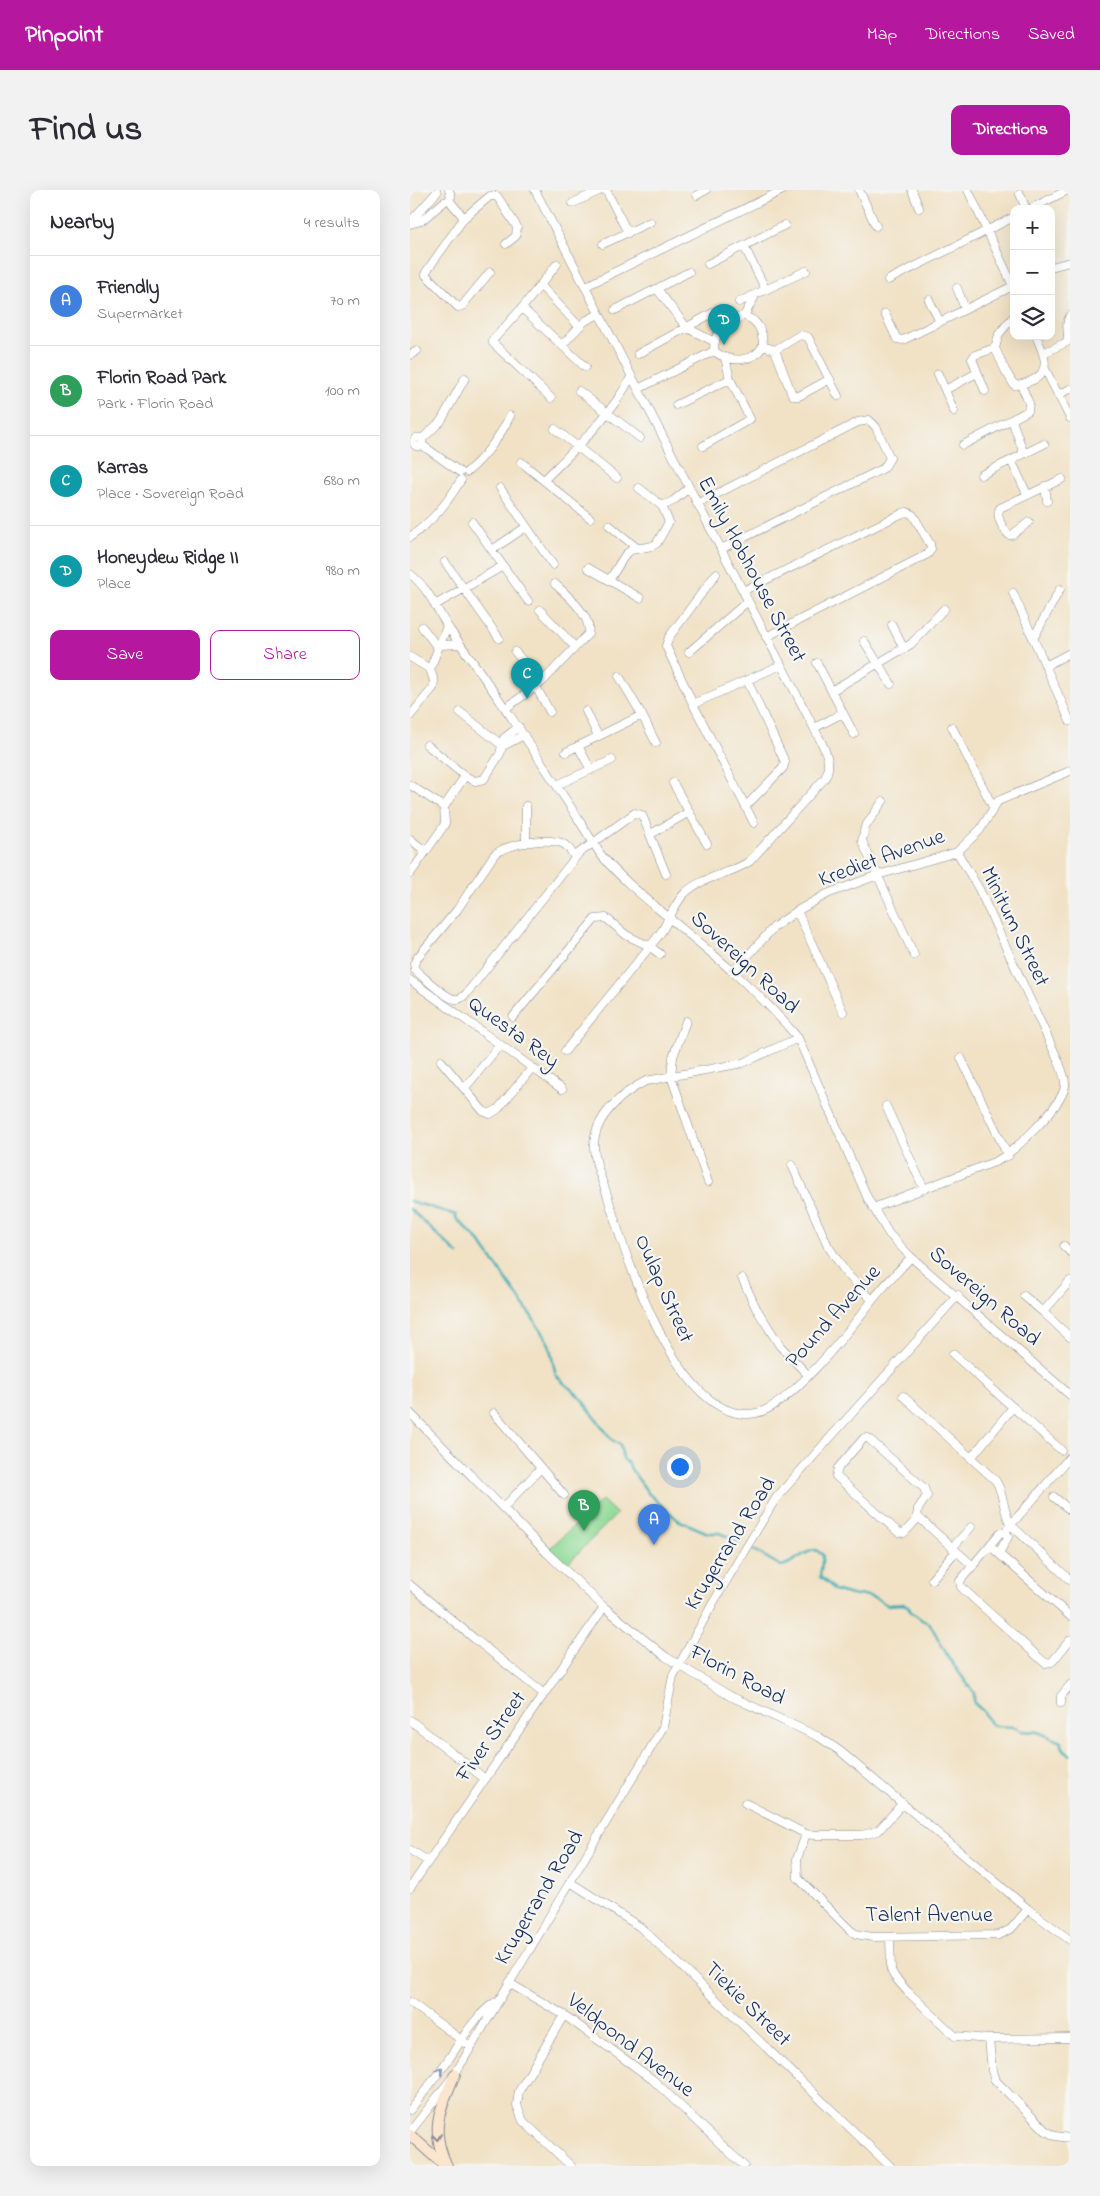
<!DOCTYPE html>
<meta charset="utf-8">
<style>
body{margin:0;font-family:"Indie Flower",sans-serif;background:#f2f2f3;color:#2b2b33}
.controls{position:absolute;right:15px;top:15px;display:grid;overflow:hidden;border-radius:10px;box-shadow:0 5px 20px #0002}
.controls button{width:45px;height:45px;display:grid;place-items:center;padding:0;border:0;border-bottom:1px solid #e1e1e2;background:#fff;color:#2b2b33;font:25px sans-serif}
.you{position:absolute;left:269px;top:1276px;width:18px;height:18px;margin:-12px;border:4px solid #fff;border-radius:50%;background:#1a73e8;box-shadow:0 0 0 8px #1a73e833}
.badge{display:grid;place-items:center;width:32px;height:32px;border-radius:50%;background:#b5179e;color:#fff;font-size:16px;font-weight:700}
.pin{position:absolute;translate:-50% -41px;filter:drop-shadow(0 1px 2px #0008)}
.pin::after{content:'';position:absolute;top:26px;width:18px;height:15px;background:inherit;clip-path:polygon(0 0,100% 0,50% 100%)}
.list{margin:0;padding:0;list-style:none}
h2{display:flex;justify-content:space-between;align-items:center;height:65px;margin:0;padding:0 20px;font-size:21px}
h2 small{font-size:16px;font-weight:400;color:#7c7c81}
.list li{display:grid;grid-template-columns:32px 1fr auto;gap:15px;align-items:center;box-sizing:border-box;height:90px;padding:0 20px;border-top:1px solid #e1e1e2}
.list b{display:block;font-size:19px;white-space:nowrap}
.list p{margin:0;font-size:16px;white-space:nowrap;color:#7c7c81}
.list em{font-size:16px;font-style:normal;color:#7c7c81}
.actions{display:flex;gap:10px;padding:15px 20px}
.actions a{flex:1;padding:11px 0;border:1px solid #b5179e;border-radius:10px;text-align:center;font-size:18px;color:#b5179e}
.actions .main{background:#b5179e;color:#fff}
.icon{flex:none;width:28px;height:28px;fill:none;stroke:currentColor;stroke-width:2;stroke-linecap:round;stroke-linejoin:round}
.map{position:relative;flex:none;width:660px;height:1976px;overflow:hidden;border-radius:10px}
header{display:flex;align-items:center;gap:30px;box-sizing:border-box;height:70px;padding:0 25px;background:#b5179e;color:#fff}
header strong{font-size:24px}
nav{display:flex;gap:28px;margin-inline-start:auto;font-size:18px}
.intro{display:flex;align-items:center;justify-content:space-between;box-sizing:border-box;height:120px;padding:0 30px}
h1{margin:0;font-size:35px}
.button{padding:12px 22px;border-radius:10px;background:#b5179e;color:#fff;font-size:18px;font-weight:700}
main{display:flex;gap:30px;padding:0 30px}
aside{flex:1;background:#fff;border-radius:10px;box-shadow:0 5px 20px #0002}
.map>svg:first-child{display:block}
</style>
<header>
<strong>Pinpoint</strong>
<nav><a>Map</a><a>Directions</a><a>Saved</a></nav>
</header>
<div class="intro"><h1>Find us</h1><a class="button">Directions</a></div>
<main>
<aside>
<h2>Nearby<small>4 results</small></h2>
<ul class="list">
<li><span class="badge" style="background:#3f7fe0">A</span><div><b>Friendly</b><p>Supermarket</p></div><em>70 m</em></li>
<li><span class="badge" style="background:#2e9e5b">B</span><div><b>Florin Road Park</b><p>Park · Florin Road</p></div><em>100 m</em></li>
<li><span class="badge" style="background:#0f9aa8">C</span><div><b>Karras</b><p>Place · Sovereign Road</p></div><em>680 m</em></li>
<li><span class="badge" style="background:#0f9aa8">D</span><div><b>Honeydew Ridge II</b><p>Place</p></div><em>980 m</em></li>
</ul>
<div class="actions"><a class="main">Save</a><a>Share</a></div>
</aside>
<div class="map">
<svg width="660" height="1976" viewBox="0 0 660 1976">
<rect width="100%" height="100%" fill="#f6f6f2"/>
<filter id="ink" filterUnits="userSpaceOnUse"><feTurbulence type="fractalNoise" baseFrequency=".02" numOctaves="2"/><feDisplacementMap in="SourceGraphic" scale="10" xChannelSelector="R" yChannelSelector="G"/><feConvolveMatrix kernelMatrix="1 2 1 2 8 2 1 2 1" color-interpolation-filters="sRGB"/></filter>
<filter id="wash" filterUnits="userSpaceOnUse"><feTurbulence type="fractalNoise" baseFrequency=".0096" numOctaves="4" result="noise"/><feDisplacementMap in="SourceGraphic" scale="20" xChannelSelector="R" yChannelSelector="G"/><feGaussianBlur stdDeviation="1.12" result="paint"/><feColorMatrix in="noise" values="0 0 0 0 0 0 0 0 0 0 0 0 0 0 0 0 0 1.4 0 .05"/><feComposite in="paint" operator="in"/></filter>
<g filter="url(#wash)">
<rect width="100%" height="100%" fill="#f1e2c6"/>
<!-- green -->
<path fill="#8fda96" stroke="#55847a" d="M 192,1310 L 207,1324 L 157,1374 L 140,1358 Z"/>
<g fill="none" stroke-linecap="round" stroke-linejoin="round">
<!-- stream -->
<path stroke="#3cadb6" stroke-width="2.5" d="M 0,1011 L 46,1025 L 46,1028 L 70,1052 L 122,1127 L 139,1154 L 146,1186 L 170,1207 L 202,1250 L 210,1254 L 213,1269 L 219,1274 L 221,1279 L 239,1304 L 268,1330 L 298,1343 L 309,1343 L 331,1352
M 0,1019 L 48,1064
M 342,1359 L 371,1376 C 384,1374 392,1361 406,1360 L 413,1365 L 410,1387 L 420,1395 L 424,1400 L 445,1406 L 453,1405 L 466,1408 L 477,1415 L 493,1414 L 498,1416 L 501,1422 L 512,1430 L 520,1434 L 540,1470 L 564,1503 L 564,1513 L 574,1522 L 579,1532 L 584,1536 L 604,1537 L 611,1541 L 628,1542 L 651,1552 L 651,1556 L 660,1565"/>
</g>
</g>
<g filter="url(#ink)">
<g fill="none" stroke-linecap="round" stroke-linejoin="round">
<defs>
<path id="street" d="M 125,0 L 404,538 C 412,554 424,571 415,588 L 340,671 C 320,685 293,686 275,703 C 263,715 259,732 249,745 C 218,784 186,822 155,861
M 196,0 L 218,43
M 449,0 L 466,36
M 502,0 L 509,18
M 558,0 L 604,98
M 610,4 L 616,19
M 287,5 L 296,0
M 39,10 L 54,28
M 39,10 L 41,6 L 39,0
M 163,13 L 191,0
M 620,19 L 658,0
M 0,32 L 27,2
M 0,34 L 11,31 L 34,12
M 193,54 L 240,32
M 334,56 L 356,100
M 298,74 L 375,35
M 641,77 L 660,72
M 80,82 L 52,116 L 48,117 L 16,85 L 16,82 L 54,28 L 80,6 L 87,6 L 107,37 L 106,46 L 96,54
M 478,90 L 604,27
M 130,95 L 169,136
M 176,96 L 373,0
M 547,98 L 555,119
M 247,99 L 277,138 L 305,152
M 519,110 L 530,132
M 329,112 L 396,81
M 112,118 L 175,177
M 205,120 L 279,82
M 475,124 L 487,149 L 493,150 L 603,96
M 334,126 C 348,130 353,142 353,156 C 343,173 319,173 304,161 C 303,141 318,130 334,126 Z
M 334,126 L 346,104
M 604,126 L 589,144 L 585,158 L 595,180 L 604,195 C 612,195 616,193 623,190 C 643,180 633,162 626,146
M 152,155 L 175,131 L 189,124
M 353,156 L 365,160 L 390,145 L 398,147 L 428,206
M 365,160 L 381,202 L 384,206 L 389,206 L 420,189
M 633,163 L 657,152 C 660,143 654,135 660,126
M 228,164 L 310,119
M 0,165 L 7,161
M 635,179 L 660,228
M 528,184 L 544,221
M 228,199 L 304,161
M 535,200 L 567,183
M 169,201 L 230,248
M 575,201 L 562,169 L 565,165 L 585,158
M 648,205 L 660,199
M 141,208 L 83,153 L 83,150 L 112,118 L 147,74
M 266,215 L 320,189
M 602,230 L 614,264
M 145,239 L 207,288
M3.5 252a4.5 4.5 0 1 1 9 0a4.5 4.5 0 1 1-9 0Z
M 12,249 L 31,231 L 55,188
M 12,255 L 50,282
M 553,255 L 618,221 L 619,213 L 611,195
M 293,256 L 340,229 L 320,189 L 315,167
M 601,270 L 617,304
M 111,272 L 180,328
M 57,282 C 76,266 89,248 100,226
M 571,285 L 634,254
M 134,290 C 166,258 200,227 221,187
M 635,296 L 637,311
M 90,298 L 143,375
M 229,298 L 252,316
M 287,314 L 448,232 L 459,230 L 466,237 L 480,268 L 474,278 L 311,359
M 62,332 L 118,411
M 619,332 L 602,345 L 599,345 C 593,339 585,326 590,318 L 652,289
M 199,335 L 227,358
M 0,347 C 23,331 37,313 51,290
M 82,360 L 116,337
M 35,372 L 89,448
M 178,378 L 230,408
M 0,384 C 19,398 27,421 40,440 C 93,513 143,588 191,665 C 213,691 238,710 264,732 C 308,768 351,804 388,848 L 458,1009 L 479,1044 L 501,1067 L 660,1205
M 306,384 L 259,447 L 256,456 L 283,514 L 344,633
M 200,389 L 215,365 L 221,360 L 242,356 L 247,353 L 259,332 L 252,316 L 263,311 L 279,298
M 333,401 L 493,323 L 497,322 L 503,325 L 520,354 L 521,359 L 518,364 L 356,447
M 603,403 L 660,531
M 25,415 L 93,376
M 130,420 L 165,457
M 482,435 L 494,459
M 12,437 L 28,458
M 623,449 L 650,399
M 454,451 L 481,494
M 30,455 L 50,454
M 105,462 L 132,492
M 279,462 L 338,411
M 0,467 L 20,479
M 407,473 L 444,544
M 635,476 L 660,463
M 209,486 L 232,525 L 246,553
M 126,497 L 140,522
M 423,500 L 501,454 L 534,419
M 283,514 L 371,475
M 96,518 L 132,492 L 178,444 C 183,427 157,405 145,394
M 176,521 L 188,546
M 50,522 L 93,556
M 0,526 L 23,498 L 24,491 L 20,479 L 37,436
M 542,537 L 583,617
M 404,538 L 433,523
M 17,555 L 55,586
M 93,556 L 114,545
M 168,556 L 181,580
M 156,562 L 232,525
M 263,593 L 297,654
M 0,595 L 34,617
M 147,595 L 202,570
M 473,611 L 455,637 L 452,651 L 504,765
M 116,616 L 116,653
M 336,616 L 373,578 L 375,572 L 337,490
M 241,644 L 279,622
M 0,649 L 15,661
M 165,668 C 162,662 158,656 152,653 C 135,647 97,654 84,665 L 47,720 L 7,768 L 4,774 L 5,780 C 14,787 35,808 45,809 C 49,810 53,807 56,804 L 165,668 L 169,663 L 225,623 L 232,625 L 256,684
M 0,684 L 33,637 L 35,633 L 34,617 L 55,586 L 65,591 L 74,589 L 90,564 L 94,548 L 109,537
M 387,721 L 433,822
M 323,782 L 364,737 L 387,721 L 417,704 L 468,685 L 547,662 L 570,640 L 588,611 L 660,581
M 0,790 L 152,899
M 103,827 L 185,729 L 196,728 L 216,745 L 239,756 L 250,764
M 276,831 L 263,867 L 261,886 L 298,992
M 388,848 L 333,873 L 236,891 C 212,903 184,927 184,956 C 184,974 194,994 199,1011 C 215,1065 270,1238 346,1223 C 380,1217 439,1140 461,1112 C 473,1096 488,1082 501,1067
M 551,868 L 598,966
M 31,871 L 73,921 L 80,924 L 88,919 L 122,878
M 55,898 L 90,855
M 476,916 L 514,999
M 382,975 L 418,1056 L 436,1083 L 462,1110
M 463,1018 L 587,971 C 605,961 652,916 655,896 C 656,888 651,878 648,870 L 569,699 L 547,662
M 654,1056 L 660,1062
M 332,1088 L 346,1118 L 370,1156 L 398,1185
M 660,1091 L 633,1122 L 660,1147
M 614,1106 L 633,1122
M 543,1164 L 651,1260
M 493,1206 L 585,1290 C 594,1301 592,1320 601,1335 L 660,1390
M 0,1223 L 137,1363 L 194,1417 L 256,1467 L 320,1506 L 409,1547 L 430,1561 L 618,1719 L 660,1750
M 84,1223 L 154,1305
M 561,1268 L 603,1217
M 644,1307 L 660,1320
M 93,1318 L 131,1278
M 508,1328 L 494,1343 L 488,1342 L 426,1286 L 428,1278 L 454,1248 L 458,1248 L 514,1298 L 517,1306 L 508,1319 L 507,1326 L 563,1376
M 598,1338 L 660,1267
M 596,1342 L 590,1343 L 550,1391 L 551,1397 L 635,1473 L 642,1472 L 660,1450
M 580,1356 L 660,1426
M 542,1358 L 561,1337
M 589,1363 L 598,1347 L 596,1342
M 522,1389 L 546,1361
M 0,1395 L 66,1450 L 134,1504
M 651,1513 L 651,1506 L 660,1495
M 0,1530 L 74,1588
M 335,1613 L 396,1644 L 403,1645 L 452,1645 L 468,1641 L 493,1613
M 396,1644 L 387,1669 L 388,1688 L 440,1740 L 446,1744 L 462,1747 L 589,1745 L 601,1739 L 618,1719
M 0,1660 L 18,1671
M 160,1692 L 230,1737 L 245,1751 L 480,1976
M 0,1698 L 194,1417
M 480,1747 L 481,1780 L 484,1786 L 497,1801 L 545,1846 L 579,1849 L 660,1848
M 99,1793 L 154,1825 L 242,1889 L 334,1976
M 0,1812 L 61,1857
M 154,1825 L 109,1901 L 107,1915 L 113,1931 L 161,1976
M 579,1849 L 582,1881 L 585,1890 L 636,1941 L 645,1946 L 660,1948
M 0,1920 C 13,1904 26,1887 38,1870 C 51,1851 64,1827 84,1813
M 0,1942 L 45,1884 L 61,1857 L 246,1549 L 253,1537 L 263,1486 L 303,1413 L 366,1308 L 548,1105"/>
<path id="secondary" d="M 0,1945 L 34,1975
M 37,1976 C 19,1939 30,1920 45,1884"/>
</defs>
<!-- street casing -->
<use href="#street" stroke="#868892" stroke-width="9"/>
<!-- secondary casing -->
<use href="#secondary" stroke="#868892" stroke-width="12"/>
<!-- street -->
<use href="#street" stroke="#fff" stroke-width="8"/>
<!-- secondary -->
<use href="#secondary" stroke="#fce5cf" stroke-width="10"/>
</g>
<!-- one-way arrows -->
<defs><path id="oneway-chevron" d="M-2-3.5L2.5 0L-2 3.5" fill="none" stroke-width="1.6" stroke-linecap="round" stroke-linejoin="round" transform="scale(1.25)"/></defs>
<use stroke="#8d97ae" href="#oneway-chevron" transform="translate(30 1881) rotate(-54)"/>
<use stroke="#8c8a96" href="#oneway-chevron" transform="translate(27 1947) rotate(84)"/>
</g>
<g text-anchor="middle" dominant-baseline="central" stroke-width="4.5" stroke-linejoin="round" paint-order="stroke">
<!-- street labels -->
<g font-size="22" fill="#1b2f5e" stroke="#f6f6f2">
<text transform="translate(341 380) rotate(62)">Emily Hobhouse Street</text>
<text transform="translate(472 669) rotate(-20)">Krediet Avenue</text>
<text transform="translate(604 737) rotate(64)">Minitum Street</text>
<text transform="translate(334 773) rotate(43)">Sovereign Road</text>
<text transform="translate(103 843) rotate(36)">Questa Rey</text>
<text transform="translate(253 1099) rotate(66)">Oulap Street</text>
<text transform="translate(574 1107) rotate(41)">Sovereign Road</text>
<text transform="translate(424 1127) rotate(-48)">Pound Avenue</text>
<text transform="translate(321 1354) rotate(-58)">Krugerrand Road</text>
<text transform="translate(327 1486) rotate(28)">Florin Road</text>
<text transform="translate(82 1547) rotate(-55)">Fiver Street</text>
<text transform="translate(130 1708) rotate(-59)">Krugerrand Road</text>
<text x="519" y="1726">Talent Avenue</text>
<text transform="translate(337 1815) rotate(44)">Tiekie Street</text>
<text transform="translate(220 1856) rotate(38)">Veldpond Avenue</text>
</g>
</g>
</svg>
<div class="controls">
<button>+</button>
<button>−</button>
<button><svg class="icon" aria-label="layers" viewBox="0 0 24 24"><path d="M12 4l9 5-9 5-9-5zM3 14l9 5 9-5"/></svg></button>
</div>
<div class="you"></div>
<div class="pin badge" style="left:244px;top:1355px;background:#3f7fe0">A</div>
<div class="pin badge" style="left:174px;top:1341px;background:#2e9e5b">B</div>
<div class="pin badge" style="left:117px;top:509px;background:#0f9aa8">C</div>
<div class="pin badge" style="left:314px;top:155px;background:#0f9aa8">D</div>
</div>
</main>
